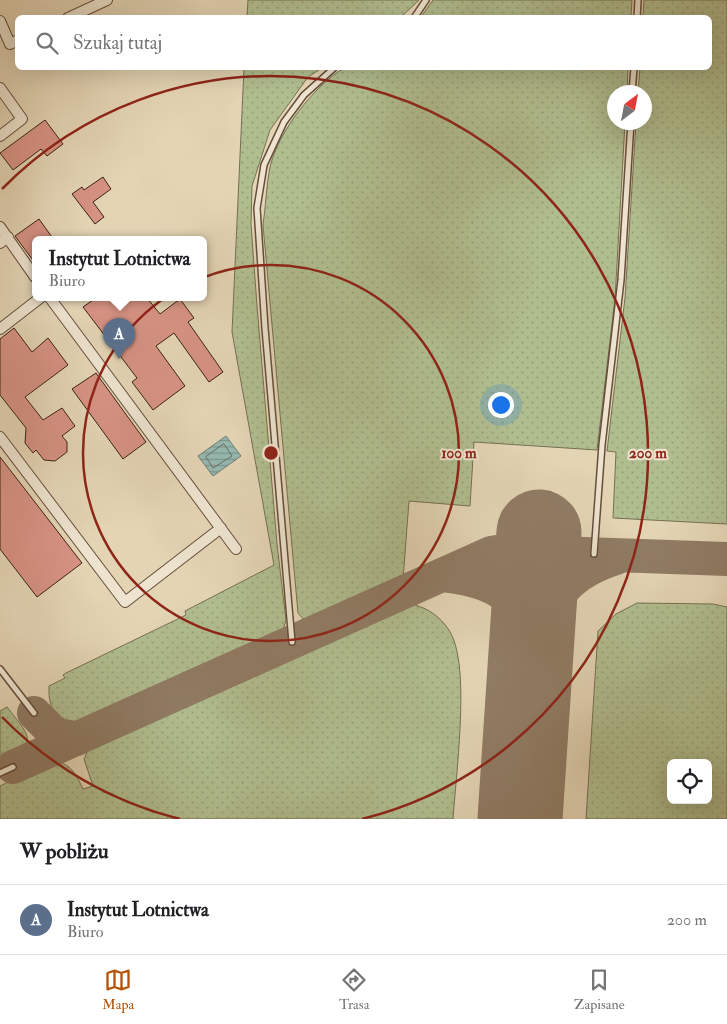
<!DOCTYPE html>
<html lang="pl">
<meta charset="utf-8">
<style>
body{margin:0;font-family:"IM FELL Double Pica",serif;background:#f2f2f2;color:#202124}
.controls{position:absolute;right:15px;bottom:15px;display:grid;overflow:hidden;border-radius:8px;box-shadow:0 5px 20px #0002}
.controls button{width:45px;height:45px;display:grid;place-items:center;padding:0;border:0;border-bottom:1px solid #e0e0e0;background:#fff;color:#202124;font:25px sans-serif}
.compass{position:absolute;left:607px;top:85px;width:45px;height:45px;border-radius:50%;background:#fff;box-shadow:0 5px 20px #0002;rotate:32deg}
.you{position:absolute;left:500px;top:404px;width:18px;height:18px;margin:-12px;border:4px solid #fff;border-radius:50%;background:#1a73e8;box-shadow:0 0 0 8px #1a73e833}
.badge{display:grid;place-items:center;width:32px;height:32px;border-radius:50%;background:#b45309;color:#fff;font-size:16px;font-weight:700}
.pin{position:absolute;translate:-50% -41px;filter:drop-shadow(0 1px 2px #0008)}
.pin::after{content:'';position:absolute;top:26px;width:18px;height:15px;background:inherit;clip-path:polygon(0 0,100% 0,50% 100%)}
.popup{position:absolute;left:32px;top:236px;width:175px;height:65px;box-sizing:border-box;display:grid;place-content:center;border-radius:8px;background:#fff;filter:drop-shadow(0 1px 4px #0005);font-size:16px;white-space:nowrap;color:#757577}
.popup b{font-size:19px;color:#202124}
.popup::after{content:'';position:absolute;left:50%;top:100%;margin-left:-10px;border:10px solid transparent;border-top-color:#fff}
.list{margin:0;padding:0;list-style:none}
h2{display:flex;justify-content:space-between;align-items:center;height:65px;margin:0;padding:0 20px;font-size:21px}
h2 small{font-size:16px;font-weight:400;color:#757577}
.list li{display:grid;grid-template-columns:32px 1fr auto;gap:15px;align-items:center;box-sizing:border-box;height:70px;padding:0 20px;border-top:1px solid #e0e0e0}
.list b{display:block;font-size:19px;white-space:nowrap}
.list p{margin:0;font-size:16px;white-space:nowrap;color:#757577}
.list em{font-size:16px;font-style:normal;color:#757577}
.icon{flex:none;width:28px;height:28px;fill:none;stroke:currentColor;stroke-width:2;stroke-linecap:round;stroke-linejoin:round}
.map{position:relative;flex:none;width:727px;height:819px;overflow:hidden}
.search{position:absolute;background:#fff;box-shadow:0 5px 20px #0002;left:15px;right:15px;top:15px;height:55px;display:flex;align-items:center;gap:12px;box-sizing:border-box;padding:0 18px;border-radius:8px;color:#757577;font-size:19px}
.sheet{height:135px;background:#fff}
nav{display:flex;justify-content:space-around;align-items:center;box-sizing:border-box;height:70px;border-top:1px solid #e0e0e0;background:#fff;font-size:14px;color:#757577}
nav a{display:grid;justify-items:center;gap:2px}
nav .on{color:#b45309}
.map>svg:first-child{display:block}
</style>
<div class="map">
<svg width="727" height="819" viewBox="0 0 727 819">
<defs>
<pattern id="grass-dots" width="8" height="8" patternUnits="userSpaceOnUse" patternTransform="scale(1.25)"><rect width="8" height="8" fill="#b0bd8f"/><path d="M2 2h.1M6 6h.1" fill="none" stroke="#98a27a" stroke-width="1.8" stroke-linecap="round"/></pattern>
<pattern id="water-rules" width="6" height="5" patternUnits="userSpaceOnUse" patternTransform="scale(1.25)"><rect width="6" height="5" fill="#95b8b0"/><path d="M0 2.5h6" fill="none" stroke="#7b958e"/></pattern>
</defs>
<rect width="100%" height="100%" fill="#e3d4b4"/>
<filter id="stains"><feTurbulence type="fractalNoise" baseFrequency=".004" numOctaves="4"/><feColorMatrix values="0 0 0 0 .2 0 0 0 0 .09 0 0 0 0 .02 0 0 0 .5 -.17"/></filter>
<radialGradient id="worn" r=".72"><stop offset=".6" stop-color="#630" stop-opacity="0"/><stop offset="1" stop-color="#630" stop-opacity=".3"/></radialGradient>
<!-- grass -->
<path fill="url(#grass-dots)" stroke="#767052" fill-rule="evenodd" d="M 248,0 L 419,0 L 401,17 L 247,17 Z
M 433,0 L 632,0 L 631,17 L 421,17 Z
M 644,0 L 727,0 L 727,524 L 613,518 L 616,452 L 607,451 L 625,298 L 636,123 L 644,122 L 644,92 L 638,92 L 640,68 L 710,68 L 710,18 L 643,17 Z
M 244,68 L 322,68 L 308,77 L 270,130 L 252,186 L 251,224 L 257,306 L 277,544 L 286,620 L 284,627 L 277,636 L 86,722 C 58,722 48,713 49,686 L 65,678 L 63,675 L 66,673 L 186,615 L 185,611 L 274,565 L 232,332 Z
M 344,68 L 628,68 L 627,92 L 614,92 L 614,122 L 625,123 L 615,299 L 597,450 L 474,442 L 470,506 L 409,501 L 403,580 L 312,621 L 304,620 L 298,613 L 263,225 C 266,206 266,186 270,167 C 278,132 314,86 344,68 Z
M 637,603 L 713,604 L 727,607 L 727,819 L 586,819 L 598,631 L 616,614 ZM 671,763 L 708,763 L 708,800 L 671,800 Z
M 410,604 C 429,607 446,621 453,638 C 469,676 456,775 453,819 L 0,819 L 0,786 C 13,780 49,759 61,763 C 73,766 78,779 83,789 L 93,786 L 84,759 L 90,746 Z
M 7,707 C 30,737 40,742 0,760 L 0,711 Z"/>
<!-- water -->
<path fill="url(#water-rules)" stroke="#717c72" d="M 226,436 L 241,456 L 213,476 L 198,456 Z"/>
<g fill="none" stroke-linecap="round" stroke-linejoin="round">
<!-- shore -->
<path stroke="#686d62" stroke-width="1" d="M 224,444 L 232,456 L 213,468 L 206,457 Z"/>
<!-- taxiway -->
<path stroke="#907b64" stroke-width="34" d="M 443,575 C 470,578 502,585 519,610 C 525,619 528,633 532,643
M 532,643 C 554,598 565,574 616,558
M 34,713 L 56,735 L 77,739
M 13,767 L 491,553 L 503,551 L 727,559"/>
<!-- runway -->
<path stroke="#907b64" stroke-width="85" d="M 520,819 L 539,532"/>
</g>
<!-- building -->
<path fill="#d69283" stroke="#3c2215" d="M 45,120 L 63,144 L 47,156 L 41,149 L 13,170 L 0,153 Z
M 103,177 L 111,189 L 93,202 L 104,217 L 95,224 L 72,194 L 82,187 L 84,190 Z
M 39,219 L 54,240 L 35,240 L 35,263 L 15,236 Z
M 96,298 L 147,298 L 160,314 L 180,299 L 194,318 L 188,322 L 223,372 L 209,382 L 174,333 L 156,346 L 185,386 L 153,410 L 132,382 L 137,378 L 83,307 Z
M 14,328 L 32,352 L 48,338 L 68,365 L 25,397 L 43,420 L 62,408 L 75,426 L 62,436 L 67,442 L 67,452 L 55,461 L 44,460 L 36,450 L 33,453 L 25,443 L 26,428 L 0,395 L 0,339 Z
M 96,373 L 146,442 L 123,459 L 72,389 Z
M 0,457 L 82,563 L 37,597 L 0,549 Z"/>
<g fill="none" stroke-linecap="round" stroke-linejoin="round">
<defs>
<path id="service" d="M 414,18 L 426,0
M 637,18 L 638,0
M 632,92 L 634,68
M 594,554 L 602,445 L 621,280 L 631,122
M 292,642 L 265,328 L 257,208 L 264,165 L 284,122 L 304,95 L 334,68
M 0,669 L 34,713
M 0,773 L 13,767"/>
<path id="minor" d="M 68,18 L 107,0
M 0,21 L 10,44 L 18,40
M 0,88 L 22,119 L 0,136
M 0,227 L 35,277
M 0,243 L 8,237
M 50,298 L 236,549
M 0,329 L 40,298
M 0,437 L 125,602 L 221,528"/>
</defs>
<!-- service casing -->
<use href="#service" stroke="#664e3d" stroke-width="8"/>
<!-- minor casing -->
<use href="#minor" stroke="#664e3d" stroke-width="12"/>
<!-- service -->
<use href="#service" stroke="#ede3ce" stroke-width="5"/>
<!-- minor -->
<use href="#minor" stroke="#ede3ce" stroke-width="10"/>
</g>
<!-- distance rings -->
<g fill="none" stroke="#8f2418" stroke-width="2.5">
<circle cx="271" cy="453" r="188"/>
<path d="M180 819A377 377 0 0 1 2 717M2 189A377 377 0 1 1 362 819"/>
</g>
<circle cx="271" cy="453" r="8" fill="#8f2418" stroke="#ede3ce" stroke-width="2.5"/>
<g font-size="15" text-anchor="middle" font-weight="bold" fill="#8f2418" stroke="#ede3ce" stroke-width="4" stroke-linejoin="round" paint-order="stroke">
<text x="459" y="458">100 m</text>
<text x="648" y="458">200 m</text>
</g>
<rect width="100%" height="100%" filter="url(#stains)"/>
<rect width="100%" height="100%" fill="url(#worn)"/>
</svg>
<div class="controls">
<button><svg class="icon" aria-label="locate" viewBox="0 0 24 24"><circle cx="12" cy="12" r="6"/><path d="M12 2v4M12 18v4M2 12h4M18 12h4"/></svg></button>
</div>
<svg class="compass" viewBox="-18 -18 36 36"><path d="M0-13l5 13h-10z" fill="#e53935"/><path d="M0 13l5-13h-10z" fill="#757577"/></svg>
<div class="you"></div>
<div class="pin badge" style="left:119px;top:359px;background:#5c6f8a">A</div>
<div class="popup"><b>Instytut Lotnictwa</b>Biuro</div>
<div class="search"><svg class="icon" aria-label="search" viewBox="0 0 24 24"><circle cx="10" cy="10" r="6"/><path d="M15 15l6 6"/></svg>Szukaj tutaj</div>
</div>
<section class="sheet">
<h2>W pobliżu<small></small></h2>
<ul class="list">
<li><span class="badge" style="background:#5c6f8a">A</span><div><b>Instytut Lotnictwa</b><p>Biuro</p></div><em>200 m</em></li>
</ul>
</section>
<nav>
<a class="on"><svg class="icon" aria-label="map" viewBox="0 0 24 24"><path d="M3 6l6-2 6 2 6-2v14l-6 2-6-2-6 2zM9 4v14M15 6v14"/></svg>Mapa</a>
<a><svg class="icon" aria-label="directions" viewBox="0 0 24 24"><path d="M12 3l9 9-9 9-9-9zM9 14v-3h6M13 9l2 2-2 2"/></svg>Trasa</a>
<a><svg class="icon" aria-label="saved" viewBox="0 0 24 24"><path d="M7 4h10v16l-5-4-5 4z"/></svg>Zapisane</a>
</nav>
